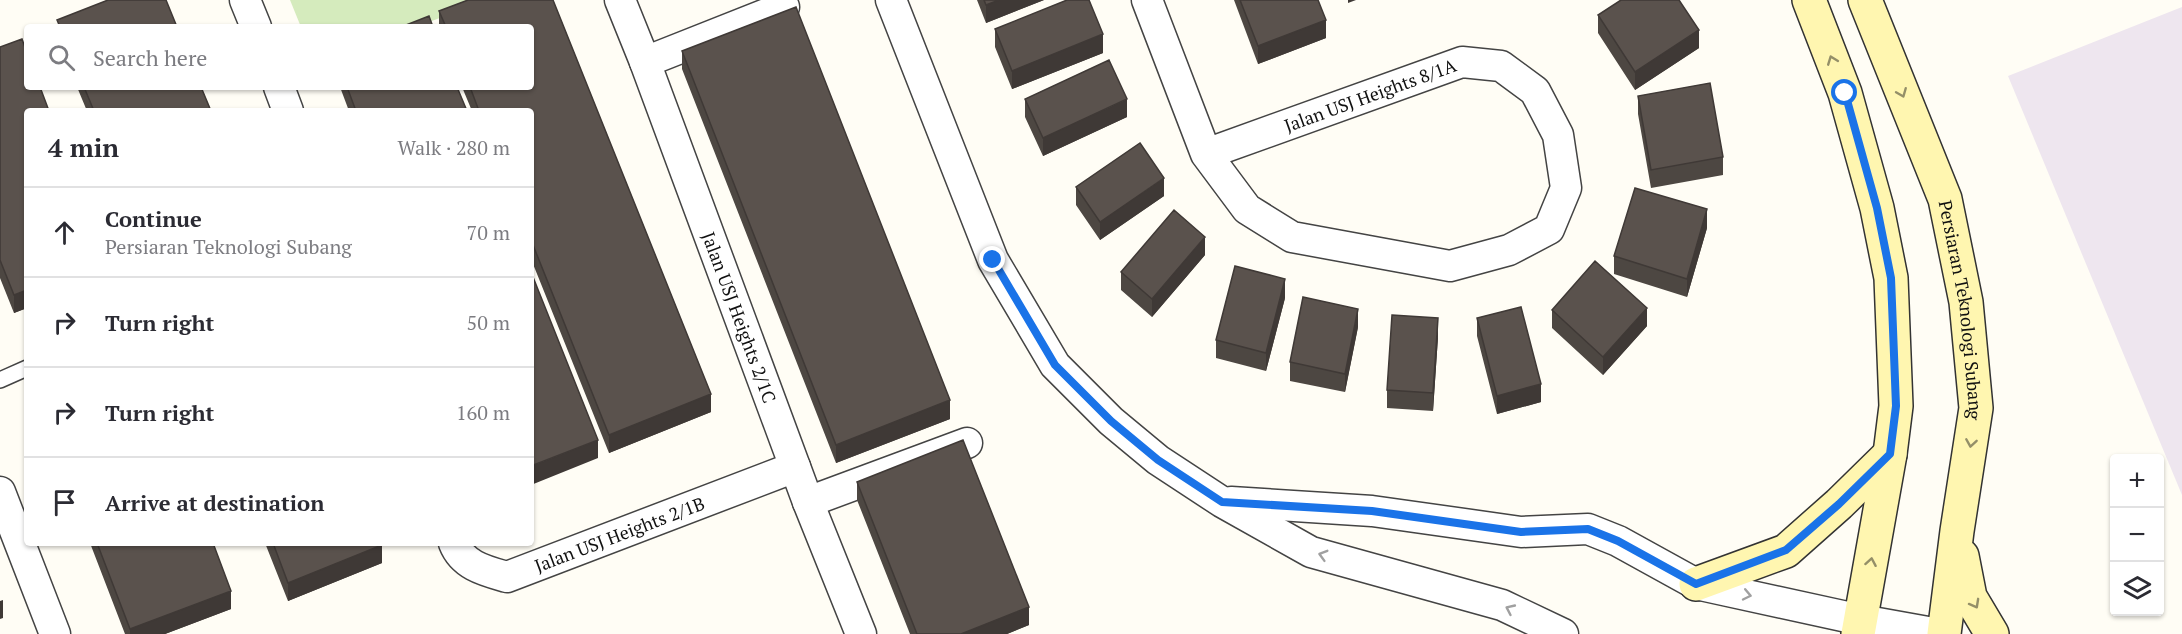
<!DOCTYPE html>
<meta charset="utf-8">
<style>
body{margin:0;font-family:"PT Serif",serif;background:#f7f7f7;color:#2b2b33}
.controls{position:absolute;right:18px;bottom:18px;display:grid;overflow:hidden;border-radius:6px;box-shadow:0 2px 4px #0004}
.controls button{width:54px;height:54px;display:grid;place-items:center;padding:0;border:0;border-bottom:2px solid #e1e1e2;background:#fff;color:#2b2b33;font:30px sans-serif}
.stop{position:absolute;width:18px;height:18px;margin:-14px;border:4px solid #1a73e8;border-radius:50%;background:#fff}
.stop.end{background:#1a73e8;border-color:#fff;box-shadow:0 2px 6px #0008}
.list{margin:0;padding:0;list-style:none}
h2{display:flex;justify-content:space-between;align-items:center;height:78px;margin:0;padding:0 24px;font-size:26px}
h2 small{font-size:20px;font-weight:400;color:#7c7c81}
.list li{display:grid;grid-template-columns:39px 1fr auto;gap:18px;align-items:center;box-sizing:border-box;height:90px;padding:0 24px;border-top:2px solid #e1e1e2}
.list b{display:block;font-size:22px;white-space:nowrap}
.list p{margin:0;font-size:20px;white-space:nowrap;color:#7c7c81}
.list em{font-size:20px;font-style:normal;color:#7c7c81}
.icon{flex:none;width:33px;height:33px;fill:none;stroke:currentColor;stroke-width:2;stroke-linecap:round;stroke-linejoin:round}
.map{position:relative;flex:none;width:2182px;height:634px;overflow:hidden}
.search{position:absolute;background:#fff;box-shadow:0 2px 4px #0004;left:24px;top:24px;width:510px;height:66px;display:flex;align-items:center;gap:15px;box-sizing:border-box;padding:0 21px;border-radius:6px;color:#7c7c81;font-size:22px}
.panel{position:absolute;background:#fff;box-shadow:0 2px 4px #0004;left:24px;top:108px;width:510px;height:438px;border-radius:6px}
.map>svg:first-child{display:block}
</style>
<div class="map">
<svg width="2182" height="634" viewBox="0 0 2182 634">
<rect width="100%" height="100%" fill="#fffdf5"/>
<!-- industrial -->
<path fill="#eee6ef" d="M 2182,7 L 2182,495 L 2008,76 Z"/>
<!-- green -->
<path fill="#d5ebbd" d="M 290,0 L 487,0 L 416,27 L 301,27 Z"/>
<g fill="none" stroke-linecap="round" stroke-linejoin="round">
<defs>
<path id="lane" d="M 0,380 L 27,368"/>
<g id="street">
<path d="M 245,0 L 256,27"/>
<path id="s1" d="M 620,0 L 645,62 L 808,502 L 861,634"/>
<path d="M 891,0 L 993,260 L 1055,365 L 1111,421 L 1158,460 L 1222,502 L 1311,552 L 1502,605 L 1563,634"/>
<path d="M 1147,0 L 1206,154 L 1247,209 L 1292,237 L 1450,266 L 1509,250 L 1549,229 L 1566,188 L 1558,135 L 1535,91 L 1501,66 L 1462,62 L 1206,154"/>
<path d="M 645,62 L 784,7"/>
<path d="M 279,87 L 288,111"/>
<path d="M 0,492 L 55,634"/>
<path d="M 808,502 L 967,443"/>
<path d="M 1231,502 L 1372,511 L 1521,532 L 1588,529 L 1618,541 L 1696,584 L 1861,620 L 1939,634"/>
<path id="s2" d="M 454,543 C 463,566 486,571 507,577 L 795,467"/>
</g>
<g id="secondary">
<path d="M 1809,0 L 1845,93 L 1877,208 L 1891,278 L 1896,406 L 1890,454 L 1858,634"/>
<path id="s3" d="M 1865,0 L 1945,199 L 1966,302 L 1976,408 L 1957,531 L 1944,634"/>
<path d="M 1962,556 L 1970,597 L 1992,634"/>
<path d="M 1696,584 L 1786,551 L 1839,504 L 1890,454"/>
</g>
</defs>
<!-- lane casing -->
<use href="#lane" stroke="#444" stroke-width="18"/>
<!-- street casing -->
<use href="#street" stroke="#444" stroke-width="33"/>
<!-- secondary casing -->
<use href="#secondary" stroke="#333" stroke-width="36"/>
<!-- lane -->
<use href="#lane" stroke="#fff" stroke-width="15"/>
<!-- street -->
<use href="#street" stroke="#fff" stroke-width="30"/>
<!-- secondary -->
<use href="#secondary" stroke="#fff6b0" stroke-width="33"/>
</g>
<!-- wall -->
<path fill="#4d4742" d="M 468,0 L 553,0 L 711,394 L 711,412 L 609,453 L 531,259 L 531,111 L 472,111 L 462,87 L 531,87 L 531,27 L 439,27 L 439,11 Z
M 977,0 L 1044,0 L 986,23 Z
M 1234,0 L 1318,0 L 1326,38 L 1258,64 Z
M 1598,15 L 1699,48 L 1635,90 L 1598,33 Z
M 995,29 L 1103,53 L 1012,89 L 995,47 Z
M 0,47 L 27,111 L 27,308 L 14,313 L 0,278 Z
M 682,51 L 950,419 L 836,463 L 682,69 Z
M 77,87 L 201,87 L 211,111 L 87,111 Z
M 340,87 L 457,87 L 467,111 L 349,111 Z
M 1638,96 L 1723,157 L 1723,175 L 1651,188 L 1638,114 Z
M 1025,99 L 1127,117 L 1043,156 L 1025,117 Z
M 1076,187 L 1164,196 L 1100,240 L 1076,205 Z
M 1707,228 L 1687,297 L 1614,274 L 1614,256 Z
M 1205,255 L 1152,317 L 1121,290 L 1121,272 Z
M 1285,298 L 1266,371 L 1216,358 L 1216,340 Z
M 1552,310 L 1647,326 L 1603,375 L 1552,328 Z
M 1477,318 L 1541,402 L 1497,414 L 1477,336 Z
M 1358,327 L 1345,392 L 1290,381 L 1290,362 Z
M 1438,337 L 1433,411 L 1387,408 L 1387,390 Z
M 857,482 L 1029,625 L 1007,634 L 910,634 L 857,500 Z
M 90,543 L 213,543 L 231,609 L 165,634 L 125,634 Z
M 265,543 L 382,543 L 382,563 L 288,601 Z"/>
<!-- shaded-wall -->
<path fill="#3f3936" d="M 999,0 L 1044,0 L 986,23 L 986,5 Z
M 1348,0 L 1356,0 L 1348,3 Z
M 1326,20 L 1326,38 L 1258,64 L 1258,46 Z
M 1699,30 L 1699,48 L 1635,90 L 1635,72 Z
M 1103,34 L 1103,53 L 1012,89 L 1012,71 Z
M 1127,99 L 1127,117 L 1043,156 L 1043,138 Z
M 1164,178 L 1164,196 L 1100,240 L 1100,222 Z
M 1707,209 L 1707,228 L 1687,297 L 1687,279 Z
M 1205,237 L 1205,255 L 1152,317 L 1152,299 Z
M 1285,279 L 1285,298 L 1266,371 L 1266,353 Z
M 27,290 L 27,308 L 14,313 L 14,295 Z
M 1647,308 L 1647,326 L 1603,375 L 1603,357 Z
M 1358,309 L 1358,327 L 1345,392 L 1345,374 Z
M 1438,318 L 1438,337 L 1433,411 L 1433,393 Z
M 1541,384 L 1541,402 L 1497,414 L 1497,396 Z
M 711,394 L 711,412 L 609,453 L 609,435 Z
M 950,400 L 950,419 L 836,463 L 836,445 Z
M 598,440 L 598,458 L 531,485 L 531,466 Z
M 382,545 L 382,563 L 288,601 L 288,583 Z
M 231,591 L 231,609 L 165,634 L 130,634 L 130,629 Z
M 3,600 L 3,618 L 0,619 L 0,601 Z
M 1029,607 L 1029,625 L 1007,634 L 961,634 Z"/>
<!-- building -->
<path fill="#5a524d" stroke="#3f3936" stroke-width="1.5" d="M 108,0 L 166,0 L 177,27 L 60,27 L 57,20 Z
M 468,0 L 553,0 L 711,394 L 609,435 L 531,240 L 531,111 L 479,111 L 470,87 L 531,87 L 531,27 L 446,27 L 439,11 Z
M 984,0 L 999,0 L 986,5 Z
M 1067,0 L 1089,0 L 1103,34 L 1012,71 L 995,29 Z
M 1240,0 L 1318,0 L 1326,20 L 1258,46 Z
M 1621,0 L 1679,0 L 1699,30 L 1635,72 L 1598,15 Z
M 796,7 L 950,400 L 836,445 L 682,51 Z
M 429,16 L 433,27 L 401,27 Z
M 22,39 L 27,53 L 27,87 L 40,87 L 49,111 L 27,111 L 27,290 L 14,295 L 0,260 L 0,47 Z
M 1109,60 L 1127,99 L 1043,138 L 1025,99 Z
M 1710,83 L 1723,157 L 1651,170 L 1638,96 Z
M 84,87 L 201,87 L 211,111 L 94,111 Z
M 347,87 L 457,87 L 467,111 L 356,111 Z
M 1140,143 L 1164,178 L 1100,222 L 1076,187 Z
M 1635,188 L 1707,209 L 1687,279 L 1614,256 Z
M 1174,210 L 1205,237 L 1152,299 L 1121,272 Z
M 1595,261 L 1647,308 L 1603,357 L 1552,310 Z
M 1235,266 L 1285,279 L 1266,353 L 1216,340 Z
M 531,272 L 598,440 L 531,466 Z
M 1303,297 L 1358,309 L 1345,374 L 1290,362 Z
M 1521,307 L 1541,384 L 1497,396 L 1477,318 Z
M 1392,315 L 1438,318 L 1433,393 L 1387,390 Z
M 963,440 L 1029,607 L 961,634 L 917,634 L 857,482 Z
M 97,543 L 213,543 L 231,591 L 130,629 Z
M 273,543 L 382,543 L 382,545 L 288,583 Z"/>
<!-- one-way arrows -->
<defs><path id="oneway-chevron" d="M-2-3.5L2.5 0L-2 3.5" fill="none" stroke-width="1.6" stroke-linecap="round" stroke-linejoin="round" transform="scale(1.5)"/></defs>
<g stroke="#948f68">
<use href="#oneway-chevron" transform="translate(1832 60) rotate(-111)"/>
<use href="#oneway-chevron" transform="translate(1902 93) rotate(68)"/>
<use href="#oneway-chevron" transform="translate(1971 443) rotate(99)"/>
<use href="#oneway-chevron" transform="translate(1871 562) rotate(-80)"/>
<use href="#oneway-chevron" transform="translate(1975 604) rotate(61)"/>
</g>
<g stroke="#a0a0a0">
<use href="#oneway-chevron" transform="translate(1323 555) rotate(-164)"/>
<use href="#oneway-chevron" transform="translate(1747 595) rotate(12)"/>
<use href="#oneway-chevron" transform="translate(1510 609) rotate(-155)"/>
</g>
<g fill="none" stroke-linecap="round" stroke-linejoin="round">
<!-- route -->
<path stroke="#1a73e8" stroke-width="8" d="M 993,260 L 1055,365 L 1111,421 L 1158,460 L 1222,502 L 1372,511 L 1521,532 L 1588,529 L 1618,541 L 1696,584 L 1786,550 L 1839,504 L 1890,454 L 1896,406 L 1891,278 L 1877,208 L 1845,93"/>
</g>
<g text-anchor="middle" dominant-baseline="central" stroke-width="6" stroke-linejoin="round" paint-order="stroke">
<!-- street labels -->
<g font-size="18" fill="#111" stroke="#fff">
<text transform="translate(1370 95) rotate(-20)">Jalan USJ Heights 8/1A</text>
<text stroke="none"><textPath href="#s3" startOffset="327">Persiaran Teknologi Subang</textPath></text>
<text stroke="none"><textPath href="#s1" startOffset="339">Jalan USJ Heights 2/1C</textPath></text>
<text stroke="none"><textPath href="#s2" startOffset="186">Jalan USJ Heights 2/1B</textPath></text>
</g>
</g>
</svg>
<div class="controls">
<button>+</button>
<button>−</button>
<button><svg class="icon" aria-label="layers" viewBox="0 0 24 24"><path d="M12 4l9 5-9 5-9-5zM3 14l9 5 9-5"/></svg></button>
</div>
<div class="stop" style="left:1845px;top:93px"></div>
<div class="stop end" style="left:993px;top:260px"></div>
<div class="search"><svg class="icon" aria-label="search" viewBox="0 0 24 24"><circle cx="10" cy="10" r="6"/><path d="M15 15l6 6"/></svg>Search here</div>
<section class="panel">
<h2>4 min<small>Walk · 280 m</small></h2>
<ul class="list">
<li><svg class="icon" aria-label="ahead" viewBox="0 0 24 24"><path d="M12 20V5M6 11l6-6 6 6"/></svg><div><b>Continue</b><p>Persiaran Teknologi Subang</p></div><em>70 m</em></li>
<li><svg class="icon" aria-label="right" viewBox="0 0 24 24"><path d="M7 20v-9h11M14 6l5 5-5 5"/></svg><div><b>Turn right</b></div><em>50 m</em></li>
<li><svg class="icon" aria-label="right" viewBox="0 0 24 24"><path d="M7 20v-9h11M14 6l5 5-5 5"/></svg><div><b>Turn right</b></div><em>160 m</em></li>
<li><svg class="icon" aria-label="arrive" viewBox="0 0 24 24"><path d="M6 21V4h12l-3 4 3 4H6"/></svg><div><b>Arrive at destination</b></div></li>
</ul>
</section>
</div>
